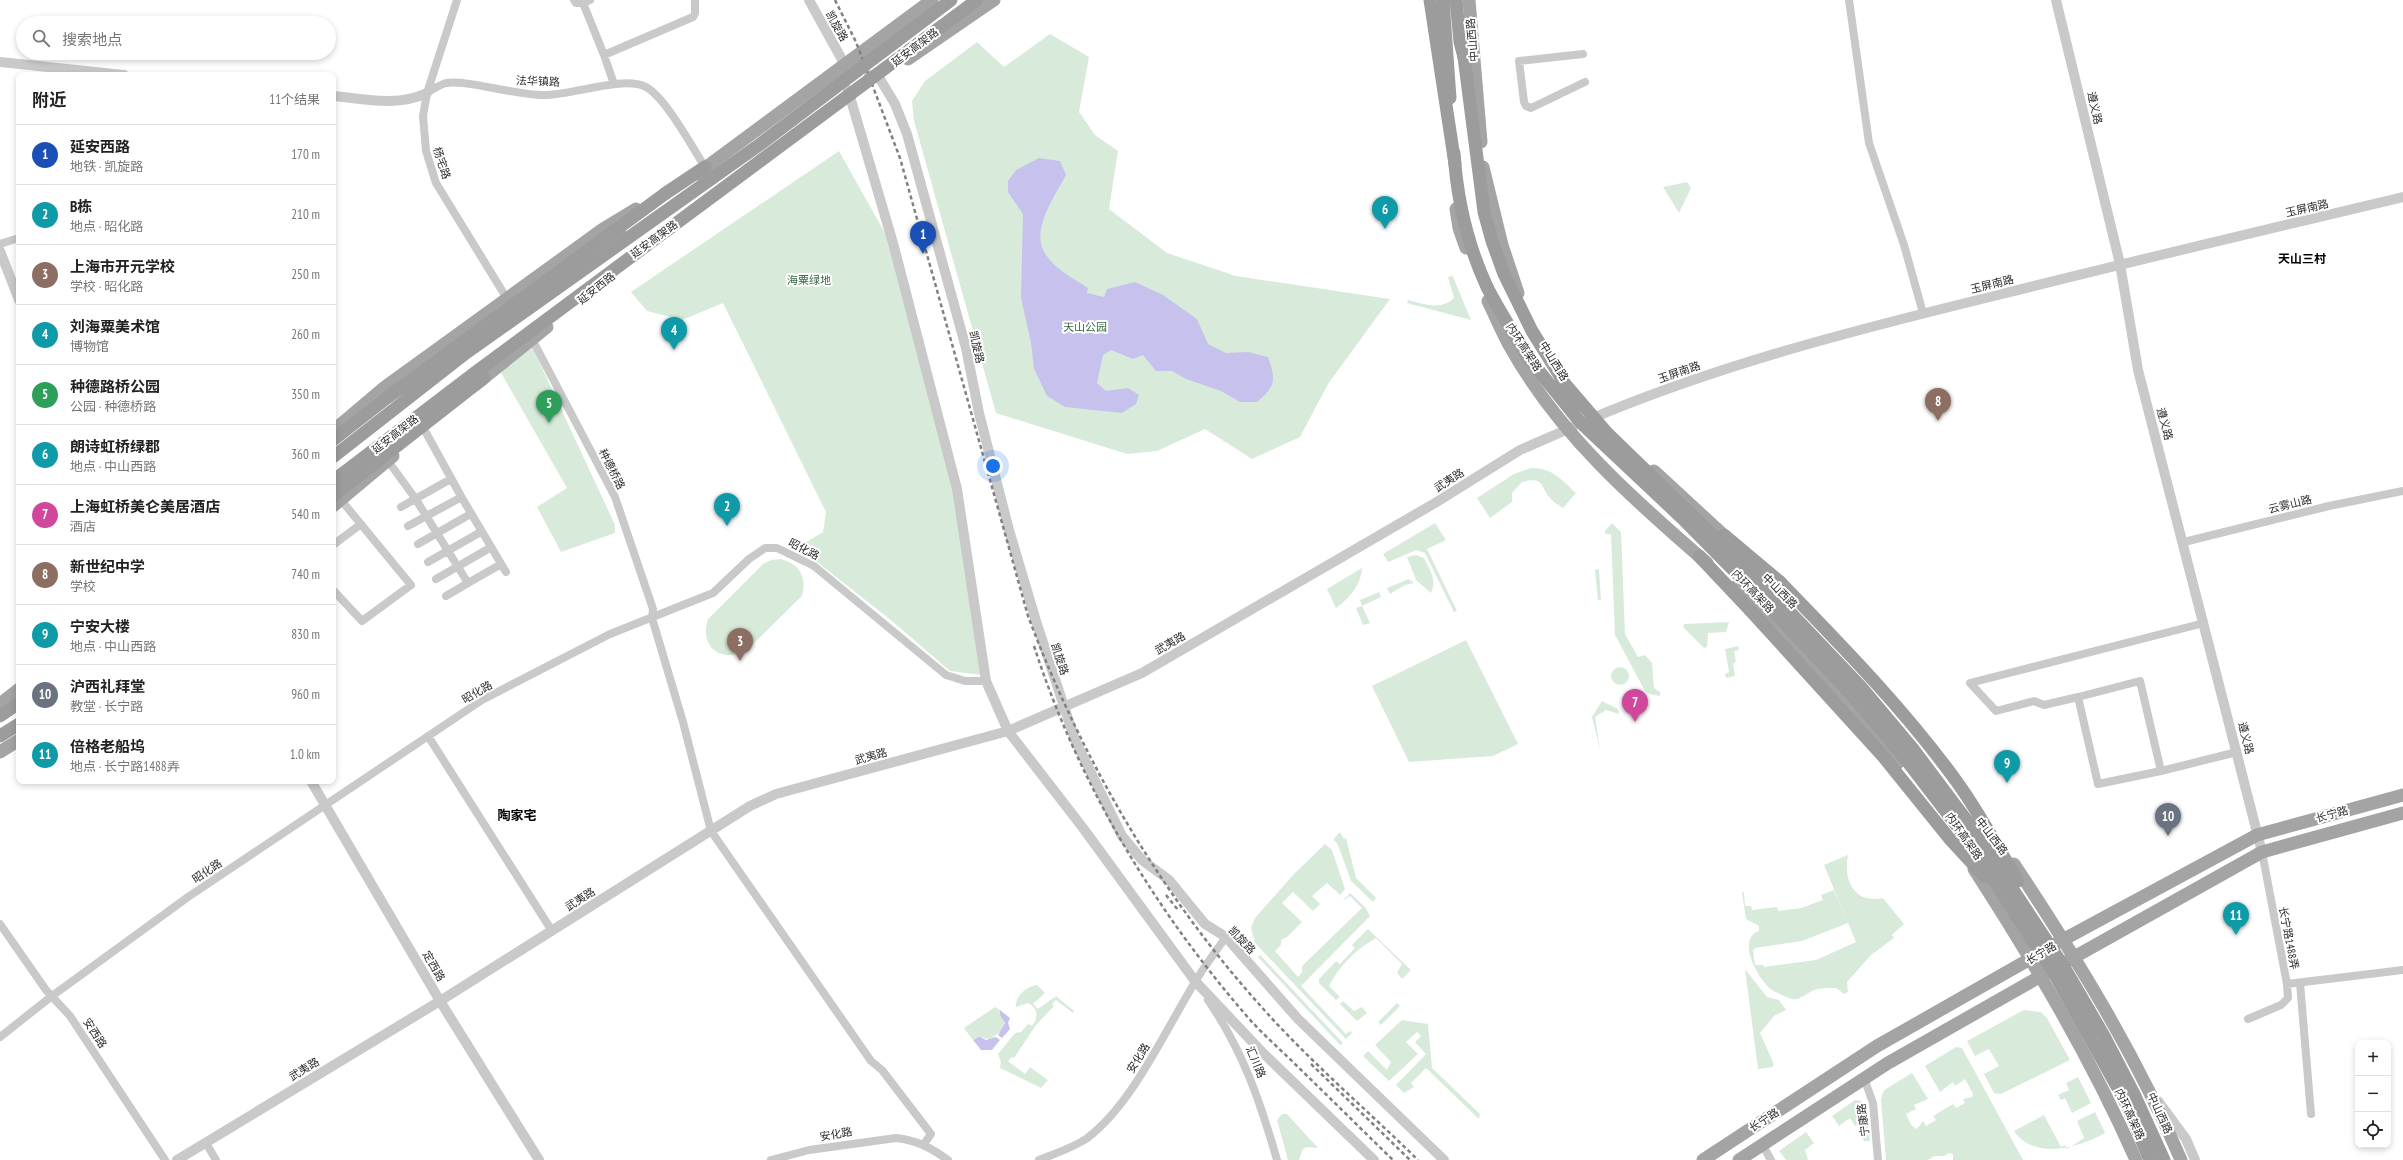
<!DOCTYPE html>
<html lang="zh">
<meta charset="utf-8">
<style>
body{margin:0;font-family:"PT Sans Narrow","Noto Sans SC",sans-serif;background:#f6f6f6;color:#222}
.controls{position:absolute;right:12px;bottom:12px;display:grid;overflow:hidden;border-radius:8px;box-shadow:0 2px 6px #0003}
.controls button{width:36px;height:36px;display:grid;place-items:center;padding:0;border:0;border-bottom:1px solid #e0e0e0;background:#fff;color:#222;font:20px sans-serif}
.you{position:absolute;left:993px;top:466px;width:14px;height:14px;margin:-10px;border:3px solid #fff;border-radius:50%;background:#1a73e8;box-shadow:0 0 0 6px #1a73e833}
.badge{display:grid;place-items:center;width:26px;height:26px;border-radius:50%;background:#805e20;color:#fff;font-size:13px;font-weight:700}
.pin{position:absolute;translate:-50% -33px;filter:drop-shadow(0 1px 2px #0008)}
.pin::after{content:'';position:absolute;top:21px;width:14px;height:12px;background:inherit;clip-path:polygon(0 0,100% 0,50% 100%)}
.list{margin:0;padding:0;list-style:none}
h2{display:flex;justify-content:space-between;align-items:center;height:52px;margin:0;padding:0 16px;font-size:17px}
h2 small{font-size:13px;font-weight:400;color:#767676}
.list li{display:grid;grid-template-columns:26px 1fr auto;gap:12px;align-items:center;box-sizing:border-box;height:60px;padding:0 16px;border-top:1px solid #e0e0e0}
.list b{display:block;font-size:15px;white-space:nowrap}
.list p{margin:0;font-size:13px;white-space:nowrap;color:#767676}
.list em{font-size:13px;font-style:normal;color:#767676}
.icon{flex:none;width:22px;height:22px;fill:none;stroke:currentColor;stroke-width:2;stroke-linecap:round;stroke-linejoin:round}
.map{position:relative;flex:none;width:2403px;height:1160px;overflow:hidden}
.search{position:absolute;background:#fff;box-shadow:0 2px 6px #0003;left:16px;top:16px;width:320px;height:44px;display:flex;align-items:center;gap:10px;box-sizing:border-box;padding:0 14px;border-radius:22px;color:#767676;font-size:15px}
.panel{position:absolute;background:#fff;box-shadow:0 2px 6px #0003;left:16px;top:72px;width:320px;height:712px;border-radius:8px}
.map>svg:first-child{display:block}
</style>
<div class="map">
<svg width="2403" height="1160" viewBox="0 0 2403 1160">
<rect width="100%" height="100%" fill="#fff"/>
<!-- green -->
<path fill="#d8ebdb" d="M 1050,34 L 1089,57 L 1079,112 L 1095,135 L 1118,151 L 1109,209 L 1167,253 L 1236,276 L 1390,299 L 1328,384 L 1300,437 L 1252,459 L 1205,429 L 1157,451 L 1127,454 L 996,413 L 914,121 L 912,101 L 925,81 L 977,42 L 1004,67 Z
M 839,151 L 890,242 L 956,489 L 981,675 L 950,671 L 892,621 L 798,547 L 823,532 L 826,512 L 723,303 L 682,320 L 647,311 L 631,292 Z
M 1687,182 L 1691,188 L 1679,213 L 1663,187 Z
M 1451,272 L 1471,320 L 1407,303 L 1408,300 C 1424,304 1441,311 1454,298 L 1448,277 L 1452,276 Z
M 531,344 L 615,525 L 615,533 L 561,552 L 537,507 L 567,488 L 500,371 Z
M 1531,468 C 1551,467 1562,480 1576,493 L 1563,508 C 1559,505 1553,502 1550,498 C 1540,487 1545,476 1522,482 L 1512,493 L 1512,502 L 1490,518 L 1477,498 L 1514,474 Z
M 1435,523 L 1446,540 L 1427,549 L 1457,611 L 1454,612 L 1425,553 L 1416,550 L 1388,562 L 1383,554 Z
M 1612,523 L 1621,532 L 1625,634 L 1638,657 L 1645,655 L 1652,663 L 1654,688 L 1660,692 L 1660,696 L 1649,694 L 1645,691 L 1615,635 L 1611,534 L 1605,534 L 1605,531 Z
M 1416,555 L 1424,558 C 1430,570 1437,580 1431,593 L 1416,580 L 1407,557 Z
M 781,559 C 800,564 807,577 802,596 L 747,650 C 721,664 699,647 708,619 L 763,564 L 771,560 Z
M 1362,568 C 1361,585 1349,599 1336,608 L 1327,589 Z
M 1599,569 L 1601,600 L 1598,600 L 1595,570 Z
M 1409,579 L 1414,583 L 1405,585 L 1390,594 L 1387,588 Z
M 1379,592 L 1381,597 L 1362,606 L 1370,623 L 1363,625 L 1356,608 L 1362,606 L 1360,600 Z
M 1729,622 L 1726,632 L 1708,633 L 1707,647 L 1704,648 L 1683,627 L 1684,624 Z
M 1466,640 L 1518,744 L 1493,756 L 1409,762 L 1372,686 Z
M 1738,646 L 1739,650 L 1734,651 L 1736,661 L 1733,664 L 1735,676 L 1726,678 L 1725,674 L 1729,672 L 1725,649 Z
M1611 676a9 9 0 1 1 18 0a9 9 0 1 1-18 0Z
M 1602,701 L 1618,709 L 1619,714 L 1606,710 L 1595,717 L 1600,749 L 1592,717 Z
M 1340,832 L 1344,839 L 1346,838 L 1356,878 L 1376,898 L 1373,902 L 1351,881 L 1338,845 L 1334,840 L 1335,837 Z
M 1325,844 L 1332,850 L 1345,889 L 1340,895 L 1327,883 L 1312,896 L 1320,904 L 1313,911 L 1293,892 L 1282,903 L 1302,922 L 1287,937 L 1281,940 L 1281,945 L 1275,951 L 1298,977 L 1302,972 L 1302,966 L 1362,908 L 1350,896 L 1342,902 L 1350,893 L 1365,907 L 1370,916 L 1301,986 L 1346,1034 L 1350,1031 L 1352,1033 L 1346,1039 L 1255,943 L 1251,928 L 1255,918 L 1294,874 Z
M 1848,855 C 1843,880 1854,904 1883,898 L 1904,924 L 1892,935 L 1894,938 L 1871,955 L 1847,982 L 1848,992 L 1844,994 L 1836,988 C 1829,988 1821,988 1814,990 C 1807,993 1799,1001 1792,999 C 1787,998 1777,993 1772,990 C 1759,981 1735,939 1759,931 L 1759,926 L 1746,919 L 1742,893 L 1744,892 L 1745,906 L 1751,906 L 1752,910 L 1777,907 L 1778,911 L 1801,908 L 1823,900 L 1821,895 L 1834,890 L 1848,923 L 1802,941 L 1755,948 L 1753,951 L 1755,965 L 1763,965 L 1764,967 L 1816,960 L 1856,942 L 1824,865 Z
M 1368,929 L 1411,970 L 1402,979 L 1397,973 L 1402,964 L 1376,938 C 1355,950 1340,965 1329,986 L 1340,997 L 1336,1000 L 1319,983 L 1319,979 L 1336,961 L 1340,964 L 1355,948 L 1352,945 Z
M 1260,955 L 1343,1043 L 1340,1045 L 1258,957 Z
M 1745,969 L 1767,997 L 1779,1000 L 1786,1010 L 1775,1015 L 1760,1033 L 1773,1062 L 1773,1067 L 1758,1069 Z
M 1037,985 L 1045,993 L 1033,1004 L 1038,1009 L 1056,996 L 1074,1011 L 1073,1013 L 1056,1000 L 1052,1004 L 1054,1006 L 1036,1025 L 1014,1058 L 1012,1057 L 1008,1061 L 1025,1074 L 1030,1067 L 1048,1080 L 1041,1088 L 1000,1068 L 1001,1062 L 998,1054 L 1015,1033 L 1021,1032 L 1028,1024 L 1032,1026 C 1038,1018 1039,1009 1028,1003 L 1016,1007 C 1015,996 1027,986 1037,985 Z
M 1343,1001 L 1354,1011 L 1362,1007 L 1367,1013 L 1357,1021 L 1340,1004 Z
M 1397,1003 L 1400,1006 L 1381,1025 L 1378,1022 Z
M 995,1007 L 1000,1010 L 1000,1015 L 1005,1020 L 1003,1029 L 991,1039 L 977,1038 L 973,1040 L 964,1028 Z
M 2024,1010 L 2041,1012 L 2047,1018 L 2070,1060 L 2001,1094 L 1994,1093 L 1984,1074 L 1999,1066 L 1989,1049 L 1975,1056 L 1967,1041 Z
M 1402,1020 L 1428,1024 L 1432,1068 L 1480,1114 L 1479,1119 L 1426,1068 L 1411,1083 L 1414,1087 L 1404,1093 L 1396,1085 L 1426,1054 L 1415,1042 L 1421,1036 L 1417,1032 L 1406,1042 L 1418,1054 L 1389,1081 L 1363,1056 L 1368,1051 L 1387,1070 L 1391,1062 L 1375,1045 Z
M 1956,1047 L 1962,1048 L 2023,1160 L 1953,1160 L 1953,1154 L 1949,1153 L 1944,1156 L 1934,1156 L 1928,1160 L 1886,1160 L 1881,1100 L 1883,1092 L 1886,1089 L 1912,1073 L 1928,1099 L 1914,1105 L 1916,1109 L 1906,1114 L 1912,1126 L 1917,1129 L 1923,1121 L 1926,1126 L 1936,1120 L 1933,1116 L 1953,1104 L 1956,1108 L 1965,1103 L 1963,1099 L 1972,1097 L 1973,1094 L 1965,1079 L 1955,1086 L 1953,1082 L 1940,1092 L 1925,1066 Z
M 2078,1077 L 2091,1103 L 2072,1113 L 2065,1098 L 2061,1100 L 2058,1095 L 2069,1090 L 2066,1083 Z
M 1855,1100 L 1862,1101 L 1866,1105 L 1870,1141 L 1864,1141 L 1858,1125 L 1855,1126 L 1850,1118 L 1839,1126 L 1832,1116 Z
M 2095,1112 L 2105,1133 C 2076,1149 2034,1160 2014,1131 L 2044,1115 L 2061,1147 L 2065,1145 L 2067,1149 L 2084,1138 L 2077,1121 Z
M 1282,1114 L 1287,1114 L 1318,1148 L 1307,1147 L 1303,1149 L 1299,1160 L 1288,1160 L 1277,1120 Z
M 1806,1132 L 1814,1143 L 1805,1150 L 1808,1160 L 1786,1160 L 1779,1151 Z"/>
<!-- water -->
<path fill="#c6c2ed" d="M 1039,158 L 1060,161 L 1066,175 C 1055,196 1029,232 1046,255 C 1055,269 1074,279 1088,288 L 1087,293 L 1104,297 L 1107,289 L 1135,282 L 1163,295 L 1197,319 L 1208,344 L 1226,353 L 1248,352 L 1268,357 C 1276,380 1276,386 1257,402 L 1240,402 L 1221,391 L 1186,379 L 1172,371 L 1156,371 L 1143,355 L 1133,359 L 1111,350 L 1103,355 L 1097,383 L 1106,391 L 1128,388 L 1139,395 L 1136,404 L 1122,413 L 1065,407 L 1047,396 L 1034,369 L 1031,343 L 1021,298 L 1023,214 L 1008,192 L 1008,181 L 1016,170 Z
M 1000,1010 L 1010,1018 L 1008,1023 L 1010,1029 L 1002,1038 L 998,1035 L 1005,1023 L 1000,1015 Z
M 979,1037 L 986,1040 L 996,1037 L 1000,1040 L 992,1050 L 981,1050 L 973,1040 Z"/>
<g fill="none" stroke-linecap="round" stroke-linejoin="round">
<!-- minor -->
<path stroke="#c9c9c9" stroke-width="8" d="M 457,0 L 427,93 L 423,116 L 426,151 L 436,183 L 509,302
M 574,0 L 576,3 L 583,3
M 590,0 L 583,3 L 604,55 L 693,17 L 695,13 L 695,0
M 1849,0 L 1869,143 L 1904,245 L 1923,313
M 1583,54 L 1519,61 L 1524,102 L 1526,106 L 1531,108 L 1585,82
M 604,55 L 614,84
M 427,93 C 433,89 439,85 446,83 C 470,80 514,95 542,95 C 572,96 622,75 646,87 C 666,98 692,147 705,167
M 0,244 L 19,238
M 532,339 L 615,497 L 653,609 L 652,618 L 683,722 L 711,831 L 871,1061 L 882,1070 L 931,1134 L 924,1144
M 424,429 L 462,498 L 506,572
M 388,461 L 415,498 L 468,583 L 496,567
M 401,507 L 449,480
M 408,526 L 458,499
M 2184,542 L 2329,506 L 2403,491
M 418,544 L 467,516
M 333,545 L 361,524
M 428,562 L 479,533
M 436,579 L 488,549
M 333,590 L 362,621 L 411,585 L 341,500
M 446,596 L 468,583
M 2078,697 L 2140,681 L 2161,771 L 2237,752
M 428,736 L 552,931
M 2161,771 L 2098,784 L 2078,697 L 2044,705 L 2034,701 L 1996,711 L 1970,683 L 2204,623
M 2262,852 L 2287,984 L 2403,970
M 0,924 L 46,990 L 70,1016 L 165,1160
M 2300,983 L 2311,1114
M 1208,1000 C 1243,1051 1260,1101 1277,1160
M 2248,1019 L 2281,1005 L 2288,998 L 2287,984
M 0,1037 L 52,996 L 188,897 L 482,700 L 610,634 L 713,593 L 749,559 L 765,548 L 777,548 L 814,566 L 946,675 L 965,681 L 986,681
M 1864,1078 L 1873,1103 L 1878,1160
M 206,1143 L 216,1160
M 1762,1144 L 1771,1160
M 771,1160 L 809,1150 L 896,1138 C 917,1140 931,1148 948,1160
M 1039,1160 C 1054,1154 1072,1148 1086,1139 C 1132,1105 1165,1031 1195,982 C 1204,967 1215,952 1226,937"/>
<!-- tertiary -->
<path stroke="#c9c9c9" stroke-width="10" d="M 809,0 L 845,65 L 845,70
M 2056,0 L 2120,264 L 2138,370 L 2262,852
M 0,62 L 124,75
M 869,75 L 880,79 L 895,104 L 907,134 L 966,348 L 979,413 L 1009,530 L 1036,621 L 1075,740 L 1122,836 L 1142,860 L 1169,880 L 1205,924 L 1226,937 L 1298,1019 L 1444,1160
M 848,90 L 893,243 L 957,489 L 986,681 L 1008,731 L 1083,828 L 1195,981 L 1262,1052 L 1374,1160
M 333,96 C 365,99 397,107 427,93
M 0,251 L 19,300
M 1588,420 C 1720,364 1859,329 1998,295 C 2133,261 2268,229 2403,197
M 311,781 L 440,1001 L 539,1160
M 2158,1101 L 2186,1139 L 2195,1160
M 177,1160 L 440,1001 L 750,806 L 776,794 L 1008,731 L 1142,673 L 1435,503 L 1520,450 L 1573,427"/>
<!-- primary -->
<path stroke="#a4a4a4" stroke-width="13" d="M 1469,0 L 1481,142
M 908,59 L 994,0
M 1483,167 L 1502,245 L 1518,293
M 697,174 L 932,0
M 1456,209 L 1459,228 L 1466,248
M 587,260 L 620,234
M 1488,301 C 1496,317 1503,335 1512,350 C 1560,435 1634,500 1707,563
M 475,385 L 547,327
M 333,431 L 385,387 L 603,229 L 636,209
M 1654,471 L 1731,542
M 333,506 L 393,456
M 1735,587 L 1753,602 L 1875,735 L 1897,764
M 0,704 L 19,689
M 0,752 L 19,740
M 2014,864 C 2077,959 2136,1055 2181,1160
M 1974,869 C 2034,962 2091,1058 2136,1160
M 2057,943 L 2257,835 L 2403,795
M 2069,960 L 2262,852 L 2403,813
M 1703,1160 L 1877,1046 L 2037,955
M 1739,1160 L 1888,1063 L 2048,972"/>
<!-- trunk -->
<path stroke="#9c9c9c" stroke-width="13" d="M 1443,0 L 1450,98
M 1456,0 L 1460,42 L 1464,57
M 1454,153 C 1457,198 1468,246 1487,287 C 1499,311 1514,333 1527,356
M 666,193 L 705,167
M 333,440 L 388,397
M 333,496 L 484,378
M 1724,535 L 1780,582
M 1699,556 L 1750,610
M 0,716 L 19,703
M 0,736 L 19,724"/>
<!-- rail -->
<path stroke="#818181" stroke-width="2.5" stroke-dasharray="4 3" stroke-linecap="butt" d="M 835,0 L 856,42 L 900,158 L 1028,616 C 1081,757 1158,891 1258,1003 C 1307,1059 1365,1108 1418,1160
M 1034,646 C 1078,782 1152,906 1245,1014 C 1261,1033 1280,1049 1297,1066 C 1329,1097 1361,1129 1393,1160
M 1166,895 L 1178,910
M 1311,1064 L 1410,1160"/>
<!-- trunk-bridge -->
<path stroke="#9c9c9c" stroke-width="13" d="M 1430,0 L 1455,164
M 1464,57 L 1484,212 L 1492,241 L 1504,274 L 1532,331 L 1565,384 L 1607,433 L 1765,586 L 1861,687 L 1913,749 L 1973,829 L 2064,967 L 2104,1036 L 2134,1094 L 2164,1160
M 1527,356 L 1580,422 L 1682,518 L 1756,593 L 1852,695 L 1904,757 L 1964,835 L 2054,973 L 2124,1099 L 2150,1160
M 388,397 L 666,193
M 333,457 L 466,353 L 759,145 L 951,0
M 333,481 L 476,372 L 977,0
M 1780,582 C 1842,646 1905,710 1957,782 C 1980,814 1998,848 2018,881
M 1750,610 L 1882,755 L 1949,838 L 1985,877"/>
</g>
<g text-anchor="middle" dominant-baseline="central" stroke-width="4" stroke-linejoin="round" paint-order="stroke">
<!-- street labels -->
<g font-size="11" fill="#2c2c2c" stroke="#fff">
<text transform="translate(837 26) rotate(61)">凯旋路</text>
<text transform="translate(1472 40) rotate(-95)">中山西路</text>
<text transform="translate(915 47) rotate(-37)">延安高架路</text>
<text transform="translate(538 81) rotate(2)">法华镇路</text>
<text transform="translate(2095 108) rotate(77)">遵义路</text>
<text transform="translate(442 163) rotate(72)">杨宅路</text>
<text transform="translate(2307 208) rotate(-13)">玉屏南路</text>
<text transform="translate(654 239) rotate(-36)">延安高架路</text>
<text transform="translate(1992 284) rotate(-14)">玉屏南路</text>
<text transform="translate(596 288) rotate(-38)">延安西路</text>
<text transform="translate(977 347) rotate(77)">凯旋路</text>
<text transform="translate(1524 347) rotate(57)">内环高架路</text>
<text transform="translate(1554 361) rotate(58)">中山西路</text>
<text transform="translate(1679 372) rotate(-19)">玉屏南路</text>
<text transform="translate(2165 424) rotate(75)">遵义路</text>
<text transform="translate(395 434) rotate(-38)">延安高架路</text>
<text transform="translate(612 469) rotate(63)">种德桥路</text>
<text transform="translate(1449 480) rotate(-32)">武夷路</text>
<text transform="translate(2290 504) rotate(-14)">云雾山路</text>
<text transform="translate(804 549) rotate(27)">昭化路</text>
<text transform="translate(1753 591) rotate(46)">内环高架路</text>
<text transform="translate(1780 591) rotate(45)">中山西路</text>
<text transform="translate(1170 643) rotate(-30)">武夷路</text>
<text transform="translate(1060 659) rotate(72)">凯旋路</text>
<text transform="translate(477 692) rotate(-30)">昭化路</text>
<text transform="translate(2246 738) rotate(76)">遵义路</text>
<text transform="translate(871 756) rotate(-15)">武夷路</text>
<text transform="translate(2332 814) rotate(-15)">长宁路</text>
<text transform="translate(1964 836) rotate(55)">内环高架路</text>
<text transform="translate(1992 836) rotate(52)">中山西路</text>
<text transform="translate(207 871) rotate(-34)">昭化路</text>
<text transform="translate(580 899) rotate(-32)">武夷路</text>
<text transform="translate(2289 938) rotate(79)">长宁路1488弄</text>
<text transform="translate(1242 940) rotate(46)">凯旋路</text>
<text transform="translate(2041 953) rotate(-30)">长宁路</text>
<text transform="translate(434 966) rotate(60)">定西路</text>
<text transform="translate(95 1033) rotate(57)">安西路</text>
<text transform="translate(1138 1058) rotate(-58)">安化路</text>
<text transform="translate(1256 1062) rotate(67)">汇川路</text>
<text transform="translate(304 1069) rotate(-31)">武夷路</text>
<text transform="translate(2160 1113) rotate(65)">中山西路</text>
<text transform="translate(2130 1114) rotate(65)">内环高架路</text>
<text transform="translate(1764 1120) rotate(-33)">长宁路</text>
<text transform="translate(1863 1120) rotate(-97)">宁康路</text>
<text transform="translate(836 1134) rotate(-10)">安化路</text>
</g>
<!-- park labels -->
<g font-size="11" fill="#366b43" stroke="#fff">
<text x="809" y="280">海粟绿地</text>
<text x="1085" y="327">天山公园</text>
</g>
<!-- neighbourhood labels -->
<g font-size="12" font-weight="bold" fill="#000" stroke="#fff">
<text x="2302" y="258">天山三村</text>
</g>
<!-- quarter labels -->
<g font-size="13" font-weight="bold" fill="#000" stroke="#fff">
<text x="517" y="815">陶家宅</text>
</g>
</g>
</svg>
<div class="controls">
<button>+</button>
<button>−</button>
<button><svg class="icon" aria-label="locate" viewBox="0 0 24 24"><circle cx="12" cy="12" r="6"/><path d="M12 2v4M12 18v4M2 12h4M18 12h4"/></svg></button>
</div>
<div class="you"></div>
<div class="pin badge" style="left:923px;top:254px;background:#1a4fb4">1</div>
<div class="pin badge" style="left:727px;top:526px;background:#0f9aa8">2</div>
<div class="pin badge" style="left:740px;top:661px;background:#8d6e63">3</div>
<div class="pin badge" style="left:674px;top:350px;background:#0f9aa8">4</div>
<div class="pin badge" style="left:549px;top:423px;background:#2e9e5b">5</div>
<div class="pin badge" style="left:1385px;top:229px;background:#0f9aa8">6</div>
<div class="pin badge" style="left:1635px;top:722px;background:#d1479c">7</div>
<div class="pin badge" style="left:1938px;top:421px;background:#8d6e63">8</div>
<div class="pin badge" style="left:2007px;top:783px;background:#0f9aa8">9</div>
<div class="pin badge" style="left:2168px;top:836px;background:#6b7280">10</div>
<div class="pin badge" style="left:2236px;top:935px;background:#0f9aa8">11</div>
<div class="search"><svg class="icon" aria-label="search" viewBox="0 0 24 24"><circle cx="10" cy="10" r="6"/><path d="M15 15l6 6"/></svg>搜索地点</div>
<section class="panel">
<h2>附近<small>11个结果</small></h2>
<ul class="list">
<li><span class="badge" style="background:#1a4fb4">1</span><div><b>延安西路</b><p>地铁 · 凯旋路</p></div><em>170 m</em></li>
<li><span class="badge" style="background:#0f9aa8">2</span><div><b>B栋</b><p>地点 · 昭化路</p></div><em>210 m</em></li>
<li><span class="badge" style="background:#8d6e63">3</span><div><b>上海市开元学校</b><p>学校 · 昭化路</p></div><em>250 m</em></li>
<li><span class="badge" style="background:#0f9aa8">4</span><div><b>刘海粟美术馆</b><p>博物馆</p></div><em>260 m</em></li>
<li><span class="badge" style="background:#2e9e5b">5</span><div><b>种德路桥公园</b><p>公园 · 种德桥路</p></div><em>350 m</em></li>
<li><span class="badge" style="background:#0f9aa8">6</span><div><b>朗诗虹桥绿郡</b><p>地点 · 中山西路</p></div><em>360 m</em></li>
<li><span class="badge" style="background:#d1479c">7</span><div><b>上海虹桥美仑美居酒店</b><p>酒店</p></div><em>540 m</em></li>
<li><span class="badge" style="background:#8d6e63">8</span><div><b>新世纪中学</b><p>学校</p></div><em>740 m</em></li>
<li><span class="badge" style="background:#0f9aa8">9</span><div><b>宁安大楼</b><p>地点 · 中山西路</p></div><em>830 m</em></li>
<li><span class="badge" style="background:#6b7280">10</span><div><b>沪西礼拜堂</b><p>教堂 · 长宁路</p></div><em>960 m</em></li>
<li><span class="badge" style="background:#0f9aa8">11</span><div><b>倍格老船坞</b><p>地点 · 长宁路1488弄</p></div><em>1.0 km</em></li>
</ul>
</section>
</div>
